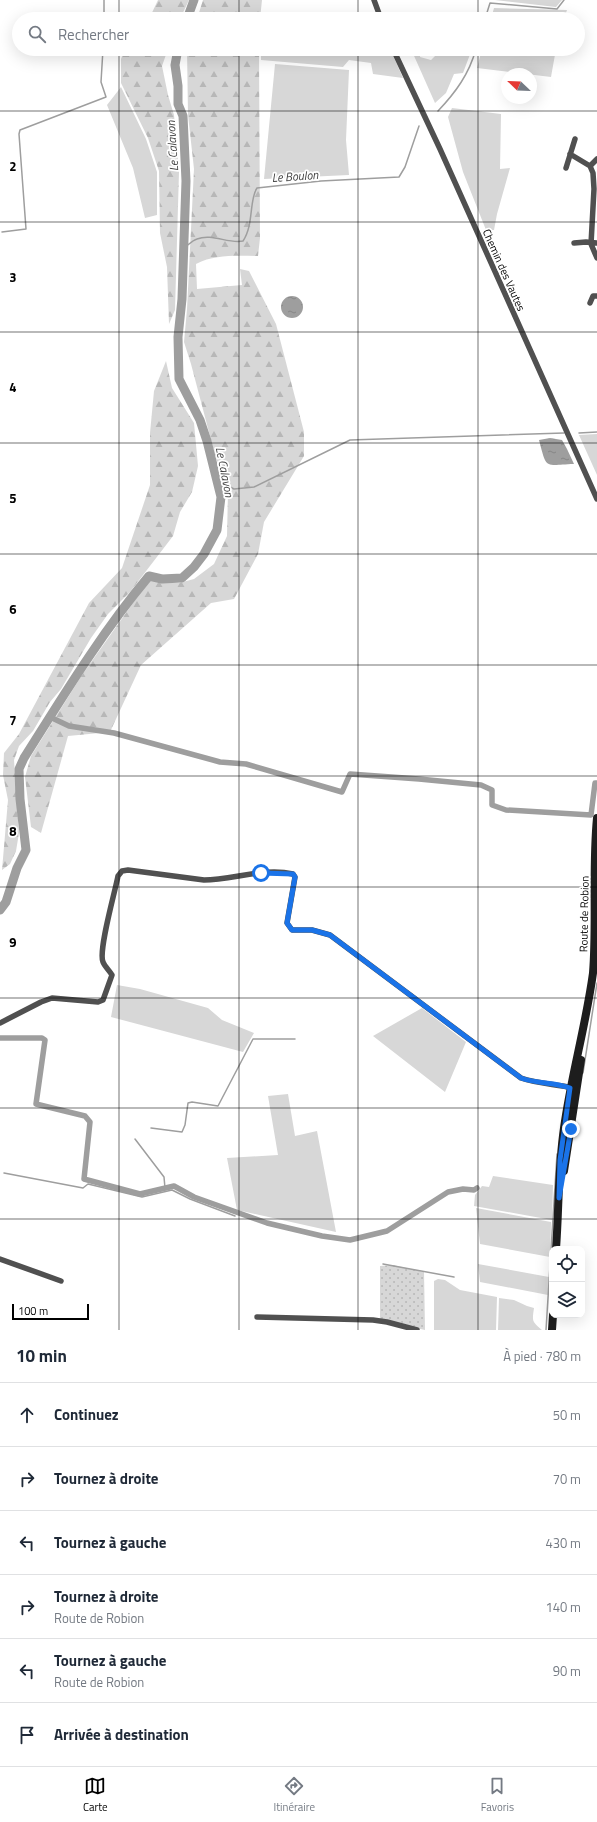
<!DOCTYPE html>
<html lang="fr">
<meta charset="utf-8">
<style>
body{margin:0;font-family:"Titillium Web",sans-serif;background:#f6f6f7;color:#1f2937}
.controls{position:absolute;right:12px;bottom:12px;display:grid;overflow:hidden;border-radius:8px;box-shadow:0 4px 16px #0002}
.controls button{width:36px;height:36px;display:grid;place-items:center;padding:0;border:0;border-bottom:1px solid #e0e1e3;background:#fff;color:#1f2937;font:20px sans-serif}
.compass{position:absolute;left:501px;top:68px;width:36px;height:36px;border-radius:50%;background:#fff;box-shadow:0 4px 16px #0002;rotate:293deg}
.scale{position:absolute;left:12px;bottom:10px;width:77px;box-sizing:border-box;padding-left:4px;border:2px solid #000;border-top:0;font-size:11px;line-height:14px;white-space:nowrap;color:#000;-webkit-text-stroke:3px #fff;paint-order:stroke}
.stop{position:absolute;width:12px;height:12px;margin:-9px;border:3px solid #1a73e8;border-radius:50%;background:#fff}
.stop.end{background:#1a73e8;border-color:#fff;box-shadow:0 1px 4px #0008}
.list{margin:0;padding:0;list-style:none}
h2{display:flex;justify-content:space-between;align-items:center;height:52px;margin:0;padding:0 16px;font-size:17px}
h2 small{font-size:13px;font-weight:400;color:#747a83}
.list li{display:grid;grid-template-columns:26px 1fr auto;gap:12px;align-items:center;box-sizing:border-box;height:64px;padding:0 16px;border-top:1px solid #e0e1e3}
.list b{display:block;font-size:15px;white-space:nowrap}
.list p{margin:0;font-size:13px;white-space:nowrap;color:#747a83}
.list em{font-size:13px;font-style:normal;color:#747a83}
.icon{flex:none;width:22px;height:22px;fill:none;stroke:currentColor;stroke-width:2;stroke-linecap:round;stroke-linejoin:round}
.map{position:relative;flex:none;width:597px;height:1330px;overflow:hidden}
.search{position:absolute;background:#fff;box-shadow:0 4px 16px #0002;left:12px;right:12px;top:12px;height:44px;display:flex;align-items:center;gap:10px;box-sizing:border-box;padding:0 14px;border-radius:22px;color:#747a83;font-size:15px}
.sheet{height:436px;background:#fff}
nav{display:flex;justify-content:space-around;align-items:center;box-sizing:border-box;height:56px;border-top:1px solid #e0e1e3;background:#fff;font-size:11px;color:#747a83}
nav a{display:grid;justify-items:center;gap:2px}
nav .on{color:#000}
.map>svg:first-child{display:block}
</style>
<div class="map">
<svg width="597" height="1330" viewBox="0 0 597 1330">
<defs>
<pattern id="forest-firs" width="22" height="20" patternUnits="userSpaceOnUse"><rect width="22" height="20" fill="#d7d7d7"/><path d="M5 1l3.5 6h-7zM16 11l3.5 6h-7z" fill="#b7b7b7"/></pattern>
<pattern id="garden-dots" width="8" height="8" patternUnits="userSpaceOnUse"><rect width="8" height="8" fill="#d7d7d7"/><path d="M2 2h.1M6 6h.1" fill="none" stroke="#b7b7b7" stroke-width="1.8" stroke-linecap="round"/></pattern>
<pattern id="water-ripples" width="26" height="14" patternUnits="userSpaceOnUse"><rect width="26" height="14" fill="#9e9e9e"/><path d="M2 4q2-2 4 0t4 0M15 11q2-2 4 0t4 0" fill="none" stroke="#868686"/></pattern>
</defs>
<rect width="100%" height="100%" fill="#fff"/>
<!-- grass -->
<path fill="#d7d7d7" d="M 495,0 L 562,0 L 556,7 Z
M 494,8 L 567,10 L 564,19 L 491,19 Z
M 261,49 L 390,49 L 403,78 L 373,74 L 371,63 L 349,60 L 343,67 L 261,60 Z
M 411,49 L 421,49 L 420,57 L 431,60 L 442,49 L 472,49 L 463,73 L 454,74 L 446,93 L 435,103 Z
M 482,49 L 556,49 L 551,77 L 477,68 Z
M 275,64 L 349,70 L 346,140 L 349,175 L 264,179 Z
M 121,87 L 146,139 L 157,172 L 157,215 L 145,218 L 133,168 L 107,105 Z
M 452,108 L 501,114 L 500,169 L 510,168 L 497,214 L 494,230 L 486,230 L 463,172 L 448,117 Z
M 597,434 L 597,475 L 579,435 Z
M 117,985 L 140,989 L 208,1008 L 222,1020 L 254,1033 L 243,1052 L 111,1017 Z
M 422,1008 L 466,1042 L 445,1092 L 373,1036 Z
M 288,1094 L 295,1136 L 317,1131 L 336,1232 L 237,1210 L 227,1158 L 278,1155 L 268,1096 Z
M 493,1176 L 553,1185 L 552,1220 L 474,1206 L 475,1195 L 482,1186 L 489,1187 Z
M 476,1208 L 551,1222 L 550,1257 L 480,1244 Z
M 478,1264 L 549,1277 L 548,1295 L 480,1282 Z
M 438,1279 L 445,1280 L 460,1290 L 497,1297 L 496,1330 L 434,1330 L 434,1281 Z
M 499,1298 L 514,1300 L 527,1306 L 534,1308 C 532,1322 532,1321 542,1330 L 498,1330 Z"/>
<!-- forest -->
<path fill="url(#forest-firs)" d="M 158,0 L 189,0 L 180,19 L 149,19 Z
M 203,0 L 262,0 L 260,19 L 197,19 Z
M 125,49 L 168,49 L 162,66 L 168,95 L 174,115 L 179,172 L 175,310 L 169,324 L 167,267 L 160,233 L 159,171 L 148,138 L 121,83 L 121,59 Z
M 187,49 L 259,49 L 260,238 L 258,256 C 236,256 216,254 196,264 L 197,289 L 242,285 L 240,269 L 249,271 L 276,324 L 304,432 L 304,456 L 264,522 L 258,554 L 234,599 L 211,603 L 141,665 L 110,732 L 68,736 L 41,833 L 31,827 L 25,777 L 31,756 L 82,675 L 150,579 L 161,582 L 179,583 L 194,579 L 214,564 L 227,536 L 228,492 L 215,455 L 191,364 L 184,342 L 187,309 L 194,169 L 188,115 Z
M 166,361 L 172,388 L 194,423 L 198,466 L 192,492 L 180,512 L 173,536 L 130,592 L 108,614 L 91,638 L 61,689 L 50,702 L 33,731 L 19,746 L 14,760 L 19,833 L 16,851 L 10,864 L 2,870 L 8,800 L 3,775 L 4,753 L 19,734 L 89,603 L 122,568 L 150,485 L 150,433 L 154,391 Z"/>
<!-- garden -->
<path fill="url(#garden-dots)" d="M 393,1265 L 424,1272 L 425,1330 L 380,1320 L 380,1266 Z"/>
<!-- water -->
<path fill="url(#water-ripples)" d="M281 307a11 11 0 1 1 22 0a11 11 0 1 1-22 0Z
M 550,438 L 562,440 L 567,449 L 574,464 C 544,465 547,470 539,440 Z"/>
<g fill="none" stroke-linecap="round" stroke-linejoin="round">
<!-- stream -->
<path stroke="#9e9e9e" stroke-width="1.5" d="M 104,19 L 104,0
M 485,19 L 490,3 L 557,9 L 564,0
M 438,111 C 456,92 469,74 476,49
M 2,232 L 26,229 L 19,134 L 20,130 L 106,97 L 101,82 L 103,49
M 184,248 C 188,245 193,240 197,239 C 212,233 228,244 243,241 C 254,225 249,199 257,188 L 321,181 L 399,177 L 405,167 L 419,126
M 579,433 L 597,432
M 213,471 L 218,473 L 224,484 L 234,489 L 254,487 L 350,440 L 564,433
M 583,1073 L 597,983
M 151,1128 L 182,1132 L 185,1125 L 188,1103 L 192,1102 L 218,1106 L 253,1039 L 295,1039
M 135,1139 L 164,1177 L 165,1188
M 4,1173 L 83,1188 L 88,1184 L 142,1197 L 172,1190 L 190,1199 L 235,1216
M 383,1264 L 454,1277
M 546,1330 L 557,1154"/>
<!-- canal -->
<path stroke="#9e9e9e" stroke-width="5.5" d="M 50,717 L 69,726 L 114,733 L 220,762 L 246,764 L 342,792 L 350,774 L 419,779 L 481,785 L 492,790 L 492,805 L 506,810 L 591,815 L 595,783 L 597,783
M 0,1038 L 42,1038 L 45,1040 L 36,1104 L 85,1116 L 90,1122 L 84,1179 L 140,1194 L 174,1186 L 194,1197 L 267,1223 L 322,1236 L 350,1240 L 387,1231 L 448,1192 L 463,1189 L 474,1190 L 477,1188"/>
<!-- river -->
<path stroke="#9e9e9e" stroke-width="9" d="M 187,19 L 194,0
M 0,910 L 6,902 L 17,868 L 26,850 L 20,799 L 19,769 L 24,758 C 63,696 102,632 149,576 L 162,579 L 182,578 L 194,567 L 204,554 L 217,530 L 221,497 L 207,441 L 200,420 L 179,379 L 178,337 L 182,299 L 186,181 L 183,116 L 178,104 L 178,86 L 175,65 L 178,49"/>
<!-- street -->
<path stroke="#505050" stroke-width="5.5" d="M 374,0 L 381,19
M 393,49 L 440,149 L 597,499
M 570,154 L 590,166 L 593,173 L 594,189 L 591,244 L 597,258
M 590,166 L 597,159
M 566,168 L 575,139
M 574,243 L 586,242 L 597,243
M 590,303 L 593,296 L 597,296
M 0,1023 L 41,1002 L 52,998 L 98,1002 L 103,1000 L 112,975 C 110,971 105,967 103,962 C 98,951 115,892 118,876 L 122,871 L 128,870 L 204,880 C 233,880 264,867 293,874 L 295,877 L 287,923 L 292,930 L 312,930 L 330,935 L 521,1078 C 538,1084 556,1084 573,1088
M 0,1259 L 61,1281
M 257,1317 L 373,1320 L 387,1322 L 417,1330"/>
<!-- secondary -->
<path stroke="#1d1d1d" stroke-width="8" d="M 564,1171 L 581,1060
M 556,1249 C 559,1209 558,1168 564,1128 C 571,1076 586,1025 593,973 C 597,922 592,870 597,818
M 552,1330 L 553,1315"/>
</g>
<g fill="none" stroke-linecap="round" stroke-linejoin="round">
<!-- route -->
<path stroke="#1a73e8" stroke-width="5" d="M 261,873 L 293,874 L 295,877 L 287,923 L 292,930 L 312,930 L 330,935 L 521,1078 C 537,1084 554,1082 570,1088 L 560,1160 L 559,1198 L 571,1129"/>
</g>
<!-- grid -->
<path fill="none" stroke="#000" stroke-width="1" stroke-opacity="0.55" d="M 119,0 L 119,19M 239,0 L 239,19M 358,0 L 358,19M 478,0 L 478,19M 119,49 L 119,1330M 239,49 L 239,1330M 358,49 L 358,1330M 478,49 L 478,1330M 0,111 L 597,111M 0,222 L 597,222M 0,332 L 597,332M 0,443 L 597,443M 0,554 L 597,554M 0,665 L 597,665M 0,776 L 597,776M 0,887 L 597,887M 0,998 L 597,998M 0,1108 L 597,1108M 0,1219 L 597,1219"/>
<g text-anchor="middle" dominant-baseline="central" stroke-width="3.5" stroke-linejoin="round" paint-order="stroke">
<!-- street labels -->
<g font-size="11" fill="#000" stroke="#fff">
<text transform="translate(504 270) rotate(66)">Chemin des Vautes</text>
<text transform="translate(584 914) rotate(-89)">Route de Robion</text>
</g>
<!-- water labels -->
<g font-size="12" font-style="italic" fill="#3f3f3f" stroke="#fff">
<text transform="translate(172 146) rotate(-94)">Le Calavon</text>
<text transform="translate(295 176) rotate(-4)">Le Boulon</text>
<text transform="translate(225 472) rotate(79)">Le Calavon</text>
</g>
</g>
<g font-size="13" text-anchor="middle" font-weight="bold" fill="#000" stroke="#fff" stroke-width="3.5" stroke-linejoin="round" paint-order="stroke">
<text x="13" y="171">2</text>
<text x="13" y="282">3</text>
<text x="13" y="392">4</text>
<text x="13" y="503">5</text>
<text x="13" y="614">6</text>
<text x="13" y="725">7</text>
<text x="13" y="836">8</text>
<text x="13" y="947">9</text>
</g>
</svg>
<div class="controls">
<button><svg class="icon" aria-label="locate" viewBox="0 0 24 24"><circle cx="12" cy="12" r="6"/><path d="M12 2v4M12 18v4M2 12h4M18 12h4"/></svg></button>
<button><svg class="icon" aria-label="layers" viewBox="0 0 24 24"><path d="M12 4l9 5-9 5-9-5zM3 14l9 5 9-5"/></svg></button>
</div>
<svg class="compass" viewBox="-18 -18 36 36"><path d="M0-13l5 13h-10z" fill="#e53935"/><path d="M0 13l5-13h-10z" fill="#747a83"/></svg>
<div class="scale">100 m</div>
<div class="stop" style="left:261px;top:873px"></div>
<div class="stop end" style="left:571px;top:1129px"></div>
<div class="search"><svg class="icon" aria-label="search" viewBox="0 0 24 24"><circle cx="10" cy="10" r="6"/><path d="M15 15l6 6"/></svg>Rechercher</div>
</div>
<section class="sheet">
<h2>10 min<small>À pied · 780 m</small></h2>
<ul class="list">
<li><svg class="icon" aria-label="ahead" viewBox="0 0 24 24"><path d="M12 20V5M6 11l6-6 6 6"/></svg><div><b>Continuez</b></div><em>50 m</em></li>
<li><svg class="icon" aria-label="right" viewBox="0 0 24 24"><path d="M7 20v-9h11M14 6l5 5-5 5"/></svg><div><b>Tournez à droite</b></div><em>70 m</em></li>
<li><svg class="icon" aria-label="left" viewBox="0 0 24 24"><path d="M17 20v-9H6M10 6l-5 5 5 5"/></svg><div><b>Tournez à gauche</b></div><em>430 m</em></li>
<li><svg class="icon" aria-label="right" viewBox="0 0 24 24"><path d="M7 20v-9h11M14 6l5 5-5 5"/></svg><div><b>Tournez à droite</b><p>Route de Robion</p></div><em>140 m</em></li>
<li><svg class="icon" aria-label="left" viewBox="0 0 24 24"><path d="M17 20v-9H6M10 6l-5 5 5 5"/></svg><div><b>Tournez à gauche</b><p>Route de Robion</p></div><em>90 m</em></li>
<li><svg class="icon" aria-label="arrive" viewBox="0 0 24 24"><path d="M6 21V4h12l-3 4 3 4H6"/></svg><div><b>Arrivée à destination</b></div></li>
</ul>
</section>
<nav>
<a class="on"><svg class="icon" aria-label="map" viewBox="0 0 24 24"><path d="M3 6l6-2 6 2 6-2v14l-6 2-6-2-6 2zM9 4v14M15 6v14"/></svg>Carte</a>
<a><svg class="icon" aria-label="directions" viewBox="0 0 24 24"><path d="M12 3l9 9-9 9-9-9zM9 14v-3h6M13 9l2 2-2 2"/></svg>Itinéraire</a>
<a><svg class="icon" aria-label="saved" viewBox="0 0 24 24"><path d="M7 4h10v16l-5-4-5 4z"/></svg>Favoris</a>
</nav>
